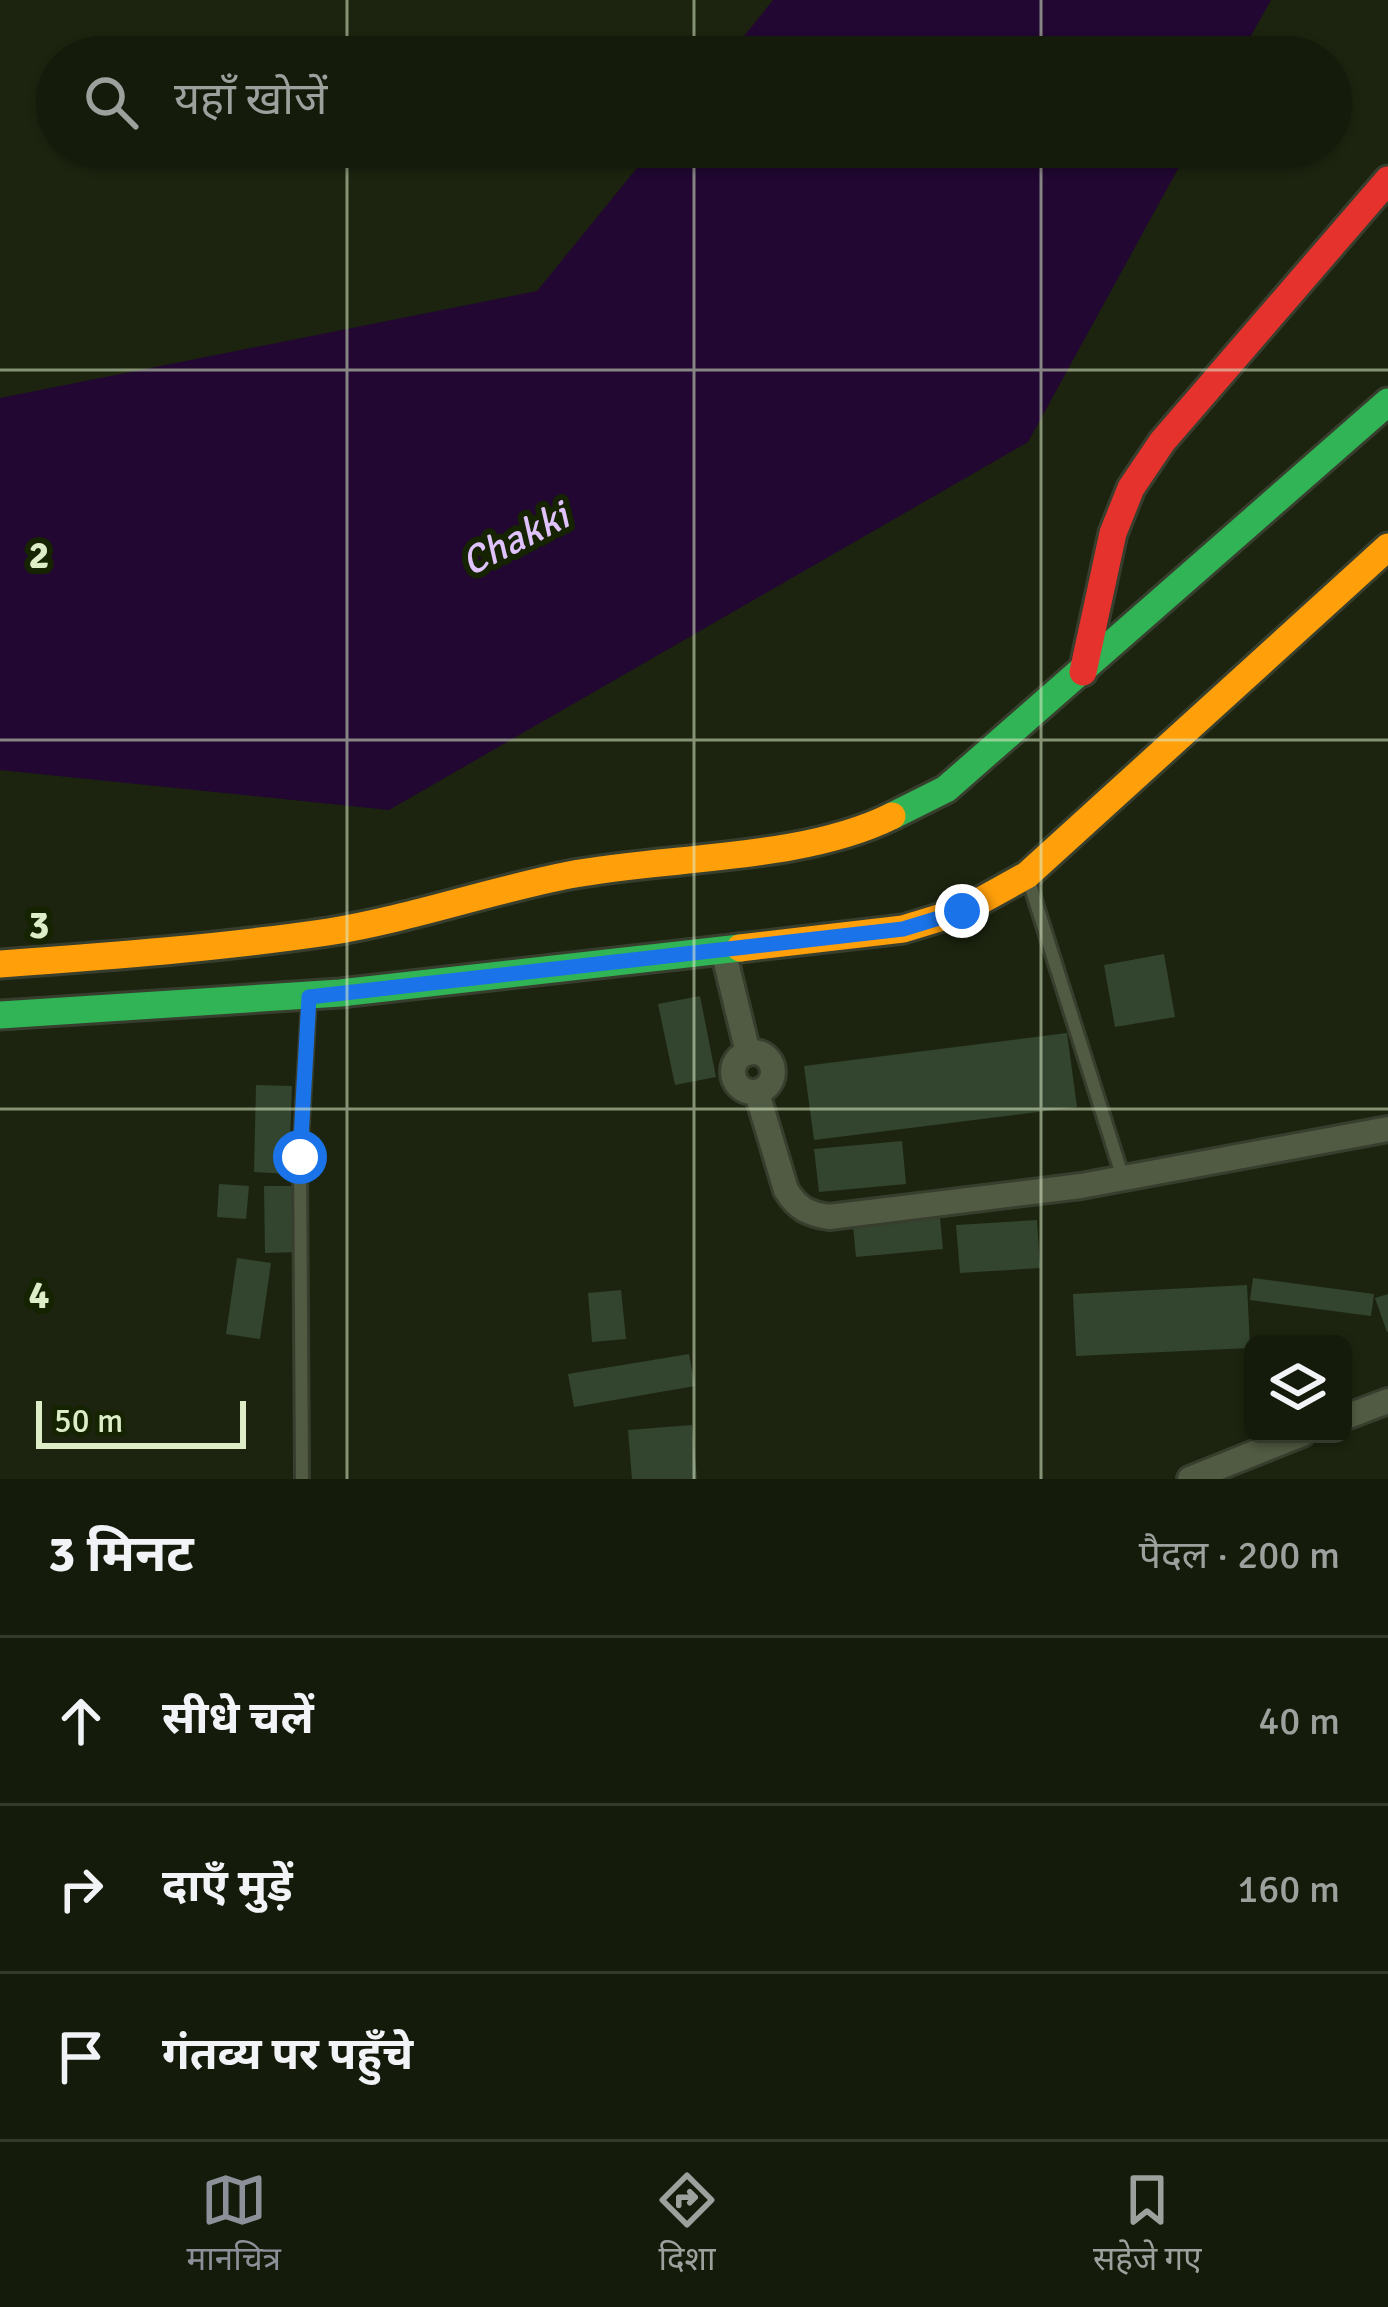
<!DOCTYPE html>
<html lang="hi">
<meta charset="utf-8">
<style>
body{margin:0;font-family:Signika,"Noto Sans Devanagari",sans-serif;background:#222819;color:#f1f3f6}
.controls{position:absolute;right:36px;bottom:36px;display:grid;overflow:hidden;border-radius:18px;box-shadow:0 3px 9px #0004}
.controls button{width:108px;height:108px;display:grid;place-items:center;padding:0;border:0;border-bottom:3px solid #34392c;background:#151b0b;color:#f1f3f6;font:60px sans-serif}
.scale{position:absolute;left:36px;bottom:30px;width:210px;box-sizing:border-box;padding-left:12px;border:6px solid #dcedc8;border-top:0;font-size:33px;line-height:42px;white-space:nowrap;color:#dcedc8;-webkit-text-stroke:9px #152300;paint-order:stroke}
.stop{position:absolute;width:36px;height:36px;margin:-27px;border:9px solid #1a73e8;border-radius:50%;background:#fff}
.stop.end{background:#1a73e8;border-color:#fff;box-shadow:0 3px 12px #0008}
.list{margin:0;padding:0;list-style:none}
h2{display:flex;justify-content:space-between;align-items:center;height:156px;margin:0;padding:0 48px;font-size:51px}
h2 small{font-size:39px;font-weight:400;color:#9da19d}
.list li{display:grid;grid-template-columns:78px 1fr auto;gap:36px;align-items:center;box-sizing:border-box;height:168px;padding:0 48px;border-top:3px solid #34392c}
.list b{display:block;font-size:45px;white-space:nowrap}
.list em{font-size:39px;font-style:normal;color:#9da19d}
.icon{flex:none;width:66px;height:66px;fill:none;stroke:currentColor;stroke-width:2;stroke-linecap:round;stroke-linejoin:round}
.map{position:relative;flex:none;width:1388px;height:1479px;overflow:hidden}
.search{position:absolute;background:#151b0b;box-shadow:0 3px 9px #0004;left:36px;right:36px;top:36px;height:132px;display:flex;align-items:center;gap:30px;box-sizing:border-box;padding:0 42px;border-radius:66px;color:#9da19d;font-size:45px}
.sheet{height:660px;background:#151b0b}
nav{display:flex;justify-content:space-around;align-items:center;box-sizing:border-box;height:168px;border-top:3px solid #34392c;background:#151b0b;font-size:33px;color:#9da19d}
nav a{display:grid;justify-items:center;gap:6px}
nav .on{color:#8c9099}
.map>svg:first-child{display:block}
</style>
<div class="map">
<svg width="1388" height="1479" viewBox="0 0 1388 1479">
<rect width="100%" height="100%" fill="#1c240f"/>
<!-- water -->
<path fill="#210732" d="M 773,0 L 1271,0 L 1239,57 L 727,57 Z
M 654,147 L 1190,147 L 1028,442 L 389,810 L 0,770 L 0,398 L 537,291 Z"/>
<!-- building -->
<path fill="#33442f" d="M 1164,954 L 1175,1017 L 1115,1027 L 1104,965 Z
M 700,996 L 716,1077 L 675,1085 L 658,1004 Z
M 1067,1033 L 1077,1107 L 814,1140 L 804,1066 Z
M 256,1085 L 292,1086 L 289,1174 L 254,1172 Z
M 902,1141 L 906,1184 L 819,1192 L 814,1149 Z
M 219,1184 L 249,1186 L 246,1219 L 217,1217 Z
M 264,1186 L 299,1186 L 300,1252 L 265,1253 Z
M 940,1218 L 943,1249 L 856,1257 L 853,1226 Z
M 1037,1220 L 1040,1268 L 960,1273 L 956,1225 Z
M 237,1258 L 271,1263 L 260,1339 L 226,1334 Z
M 1253,1278 L 1374,1294 L 1371,1316 L 1250,1300 Z
M 1247,1285 L 1250,1348 L 1076,1356 L 1073,1294 Z
M 621,1290 L 626,1339 L 592,1342 L 588,1293 Z
M 1388,1294 L 1388,1332 L 1387,1332 L 1375,1298 Z
M 689,1354 L 695,1386 L 574,1407 L 568,1374 Z
M 692,1425 L 697,1479 L 632,1479 L 628,1430 Z"/>
<g fill="none" stroke-linecap="round" stroke-linejoin="round">
<defs>
<path id="lane" d="M 1029,881 L 1123,1178
M 302,1479 L 300,1157 L 309,1000"/>
<path id="street" d="M 723,950 L 748,1053
M733 1072a20 20 0 1 1 40 0a20 20 0 1 1-40 0Z
M 757,1093 L 786,1190 C 797,1208 808,1214 829,1217 L 1081,1186 L 1388,1129
M 1343,1418 L 1388,1401
M 1190,1479 L 1302,1434"/>
<path id="fast" d="M 892,816 L 946,789 L 1388,402
M 0,1015 L 340,993 L 740,948"/>
<path id="slow" d="M 740,948 L 903,929 L 962,911 L 1027,875 L 1388,547
M 0,964 C 110,956 219,948 328,932 C 409,919 488,891 569,875 C 669,856 801,861 892,816"/>
<path id="jam" d="M 1083,672 L 1113,533 L 1131,488 L 1162,442 L 1388,180"/>
</defs>
<!-- lane casing -->
<use href="#lane" stroke="#373e2d" stroke-width="18"/>
<!-- street casing -->
<use href="#street" stroke="#373e2d" stroke-width="30"/>
<!-- fast casing -->
<use href="#fast" stroke="#373e2d" stroke-width="33"/>
<!-- slow casing -->
<use href="#slow" stroke="#373e2d" stroke-width="33"/>
<!-- jam casing -->
<use href="#jam" stroke="#373e2d" stroke-width="33"/>
<!-- lane -->
<use href="#lane" stroke="#515a42" stroke-width="12"/>
<!-- street -->
<use href="#street" stroke="#515a42" stroke-width="24"/>
<!-- fast -->
<use href="#fast" stroke="#30b455" stroke-width="27"/>
<!-- slow -->
<use href="#slow" stroke="#ff9f0a" stroke-width="27"/>
<!-- jam -->
<use href="#jam" stroke="#e5322d" stroke-width="27"/>
</g>
<g fill="none" stroke-linecap="round" stroke-linejoin="round">
<!-- route -->
<path stroke="#1a73e8" stroke-width="15" d="M 300,1157 L 309,997 L 903,929 L 962,911"/>
</g>
<!-- grid -->
<path fill="none" stroke="#dcedc8" stroke-width="3" stroke-opacity="0.55" d="M 347,0 L 347,57M 694,0 L 694,57M 1041,0 L 1041,57M 347,147 L 347,1479M 694,147 L 694,1479M 1041,147 L 1041,1479M 0,370 L 1388,370M 0,740 L 1388,740M 0,1109 L 1388,1109"/>
<g text-anchor="middle" dominant-baseline="central" stroke-width="12" stroke-linejoin="round" paint-order="stroke">
<!-- water labels -->
<g font-size="39" font-style="italic" fill="#e0c2fd" stroke="#152300">
<text transform="translate(515 539) rotate(-27)">Chakki</text>
</g>
</g>
<g font-size="39" text-anchor="middle" font-weight="bold" fill="#dcedc8" stroke="#152300" stroke-width="12" stroke-linejoin="round" paint-order="stroke">
<text x="39" y="568">2</text>
<text x="39" y="938">3</text>
<text x="39" y="1308">4</text>
</g>
</svg>
<div class="controls">
<button><svg class="icon" aria-label="layers" viewBox="0 0 24 24"><path d="M12 4l9 5-9 5-9-5zM3 14l9 5 9-5"/></svg></button>
</div>
<div class="scale">50 m</div>
<div class="stop" style="left:300px;top:1157px"></div>
<div class="stop end" style="left:962px;top:911px"></div>
<div class="search"><svg class="icon" aria-label="search" viewBox="0 0 24 24"><circle cx="10" cy="10" r="6"/><path d="M15 15l6 6"/></svg>यहाँ खोजें</div>
</div>
<section class="sheet">
<h2>3 मिनट<small>पैदल · 200 m</small></h2>
<ul class="list">
<li><svg class="icon" aria-label="ahead" viewBox="0 0 24 24"><path d="M12 20V5M6 11l6-6 6 6"/></svg><div><b>सीधे चलें</b></div><em>40 m</em></li>
<li><svg class="icon" aria-label="right" viewBox="0 0 24 24"><path d="M7 20v-9h11M14 6l5 5-5 5"/></svg><div><b>दाएँ मुड़ें</b></div><em>160 m</em></li>
<li><svg class="icon" aria-label="arrive" viewBox="0 0 24 24"><path d="M6 21V4h12l-3 4 3 4H6"/></svg><div><b>गंतव्य पर पहुँचे</b></div></li>
</ul>
</section>
<nav>
<a class="on"><svg class="icon" aria-label="map" viewBox="0 0 24 24"><path d="M3 6l6-2 6 2 6-2v14l-6 2-6-2-6 2zM9 4v14M15 6v14"/></svg>मानचित्र</a>
<a><svg class="icon" aria-label="directions" viewBox="0 0 24 24"><path d="M12 3l9 9-9 9-9-9zM9 14v-3h6M13 9l2 2-2 2"/></svg>दिशा</a>
<a><svg class="icon" aria-label="saved" viewBox="0 0 24 24"><path d="M7 4h10v16l-5-4-5 4z"/></svg>सहेजे गए</a>
</nav>
